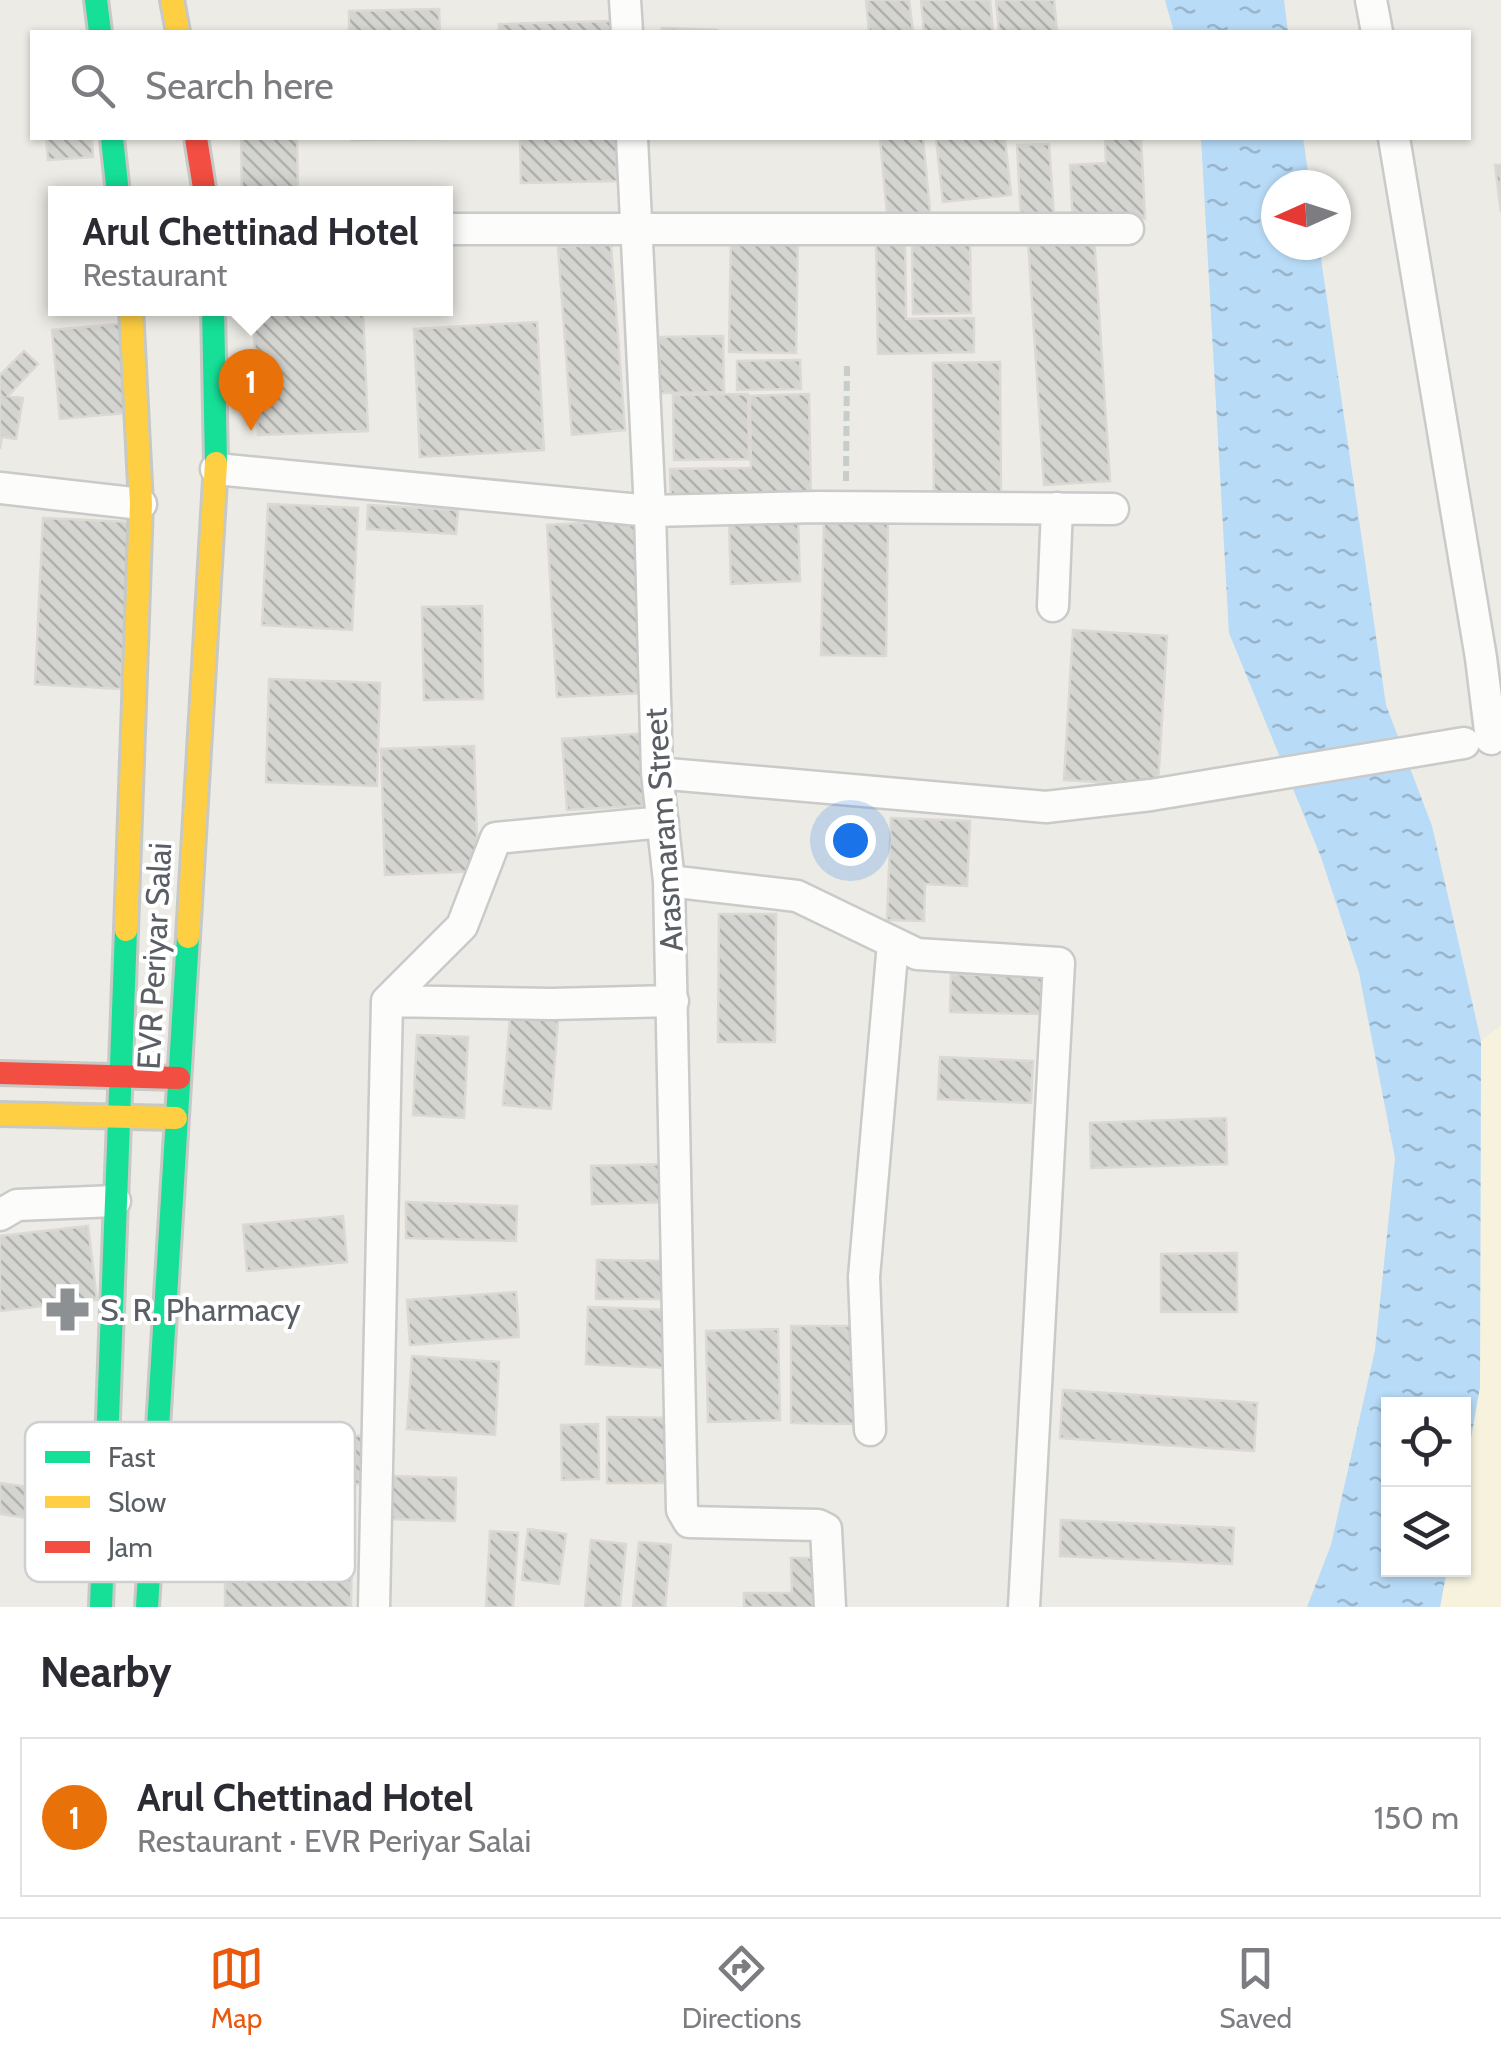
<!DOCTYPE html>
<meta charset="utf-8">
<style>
body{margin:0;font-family:Cabin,sans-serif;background:#f2f2f3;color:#2b2b33}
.controls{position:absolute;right:30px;bottom:30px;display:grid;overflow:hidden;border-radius:0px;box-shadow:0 2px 8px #0004}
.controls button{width:90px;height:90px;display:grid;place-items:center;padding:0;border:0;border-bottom:2px solid #e1e1e2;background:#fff;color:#2b2b33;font:50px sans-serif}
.compass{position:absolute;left:1261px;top:170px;width:90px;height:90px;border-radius:50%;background:#fff;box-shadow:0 2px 8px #0004;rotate:267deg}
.you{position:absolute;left:850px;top:840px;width:35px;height:35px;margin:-25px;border:8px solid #fff;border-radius:50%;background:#1a73e8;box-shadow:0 0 0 15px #1a73e833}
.badge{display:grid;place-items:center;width:65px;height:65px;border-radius:50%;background:#ea580c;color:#fff;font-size:32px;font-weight:700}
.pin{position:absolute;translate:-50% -82px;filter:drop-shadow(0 2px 5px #0008)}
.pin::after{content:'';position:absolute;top:52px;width:35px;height:30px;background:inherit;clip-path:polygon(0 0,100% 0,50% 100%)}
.popup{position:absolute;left:48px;top:186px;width:405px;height:130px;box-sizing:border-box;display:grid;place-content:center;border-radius:0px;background:#fff;filter:drop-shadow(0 2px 8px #0005);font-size:32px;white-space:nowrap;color:#7c7c81}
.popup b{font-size:38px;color:#2b2b33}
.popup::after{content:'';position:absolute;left:50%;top:100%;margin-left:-20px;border:20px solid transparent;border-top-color:#fff}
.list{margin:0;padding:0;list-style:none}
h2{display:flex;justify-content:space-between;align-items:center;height:130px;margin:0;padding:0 40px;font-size:42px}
h2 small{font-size:32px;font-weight:400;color:#7c7c81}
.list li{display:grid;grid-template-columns:65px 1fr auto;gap:30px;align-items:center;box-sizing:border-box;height:160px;margin:0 20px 20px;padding:0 20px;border:2px solid #e1e1e2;border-radius:0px}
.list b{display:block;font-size:38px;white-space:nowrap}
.list p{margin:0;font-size:32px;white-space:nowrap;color:#7c7c81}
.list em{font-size:32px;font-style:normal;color:#7c7c81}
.icon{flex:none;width:55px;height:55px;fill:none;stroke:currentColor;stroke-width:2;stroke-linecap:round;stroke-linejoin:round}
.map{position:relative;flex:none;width:1501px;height:1607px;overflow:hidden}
.search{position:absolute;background:#fff;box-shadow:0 2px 8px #0004;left:30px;right:30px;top:30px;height:110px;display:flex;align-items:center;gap:25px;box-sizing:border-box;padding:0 35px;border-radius:0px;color:#7c7c81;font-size:38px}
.sheet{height:310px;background:#fff}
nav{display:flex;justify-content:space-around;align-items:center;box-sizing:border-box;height:140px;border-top:2px solid #e1e1e2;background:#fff;font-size:28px;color:#7c7c81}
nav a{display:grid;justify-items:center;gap:5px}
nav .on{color:#ea580c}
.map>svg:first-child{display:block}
</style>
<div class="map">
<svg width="1501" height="1607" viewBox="0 0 1501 1607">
<defs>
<pattern id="water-ripples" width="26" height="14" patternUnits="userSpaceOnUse" patternTransform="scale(2.5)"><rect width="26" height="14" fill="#b8dbf7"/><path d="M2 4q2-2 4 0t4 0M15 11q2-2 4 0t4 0" fill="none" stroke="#99b5cc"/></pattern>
<pattern id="building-back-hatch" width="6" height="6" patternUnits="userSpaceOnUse" patternTransform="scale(2.5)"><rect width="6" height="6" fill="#d4d4d0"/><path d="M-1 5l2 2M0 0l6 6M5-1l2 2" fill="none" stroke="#afafac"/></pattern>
</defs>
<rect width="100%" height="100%" fill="#ecebe5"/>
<!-- commercial -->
<path fill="#f6f2dd" d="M 1501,1025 L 1501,1607 L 1440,1607 L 1447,1570 L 1464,1570 L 1464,1478 L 1480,1387 L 1481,1041 Z"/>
<!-- water -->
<path fill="url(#water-ripples)" d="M 1165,0 L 1284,0 L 1288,32 L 1174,32 Z
M 1201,138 L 1303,138 L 1310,185 L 1276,185 L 1276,245 L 1319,245 L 1386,705 L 1432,826 L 1481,1041 L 1480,1387 L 1464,1478 L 1464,1404 L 1388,1404 L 1388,1570 L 1447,1570 L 1440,1607 L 1307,1607 L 1331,1545 L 1375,1350 L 1395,1158 L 1359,973 L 1321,857 L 1229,633 Z"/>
<!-- building -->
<path fill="url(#building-back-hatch)" stroke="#dcd9d4" stroke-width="2.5" d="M 866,0 L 909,0 L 913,32 L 869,32 Z
M 921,0 L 990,0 L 993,32 L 924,32 Z
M 996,0 L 1054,0 L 1057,32 L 999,32 Z
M 439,9 L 440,32 L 349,32 L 349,11 Z
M 614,21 L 614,32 L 499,32 L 499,24 Z
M 662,28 L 717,30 L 717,32 L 661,32 Z
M 46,138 L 92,138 L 93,157 L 48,160 Z
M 241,138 L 297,138 L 298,194 L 242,194 Z
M 352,138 L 442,138 L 442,139 L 352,140 Z
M 520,138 L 616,138 L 617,181 L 521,183 Z
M 880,138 L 923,138 L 931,221 L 888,225 Z
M 936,138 L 1005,138 L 1011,195 L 943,202 Z
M 1105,138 L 1141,138 L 1145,219 L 1073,223 L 1070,165 L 1106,163 Z
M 1049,144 L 1054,215 L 1021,218 L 1017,145 Z
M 1495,165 L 1501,165 L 1501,212 Z
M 731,233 L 798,234 L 796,353 L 729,352 Z
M 1094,236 L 1110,481 L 1044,485 L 1028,240 Z
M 876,238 L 905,238 L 906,319 L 974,318 L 974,352 L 878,354 Z
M 970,239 L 971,313 L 913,314 L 912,240 Z
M 611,244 L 625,430 L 572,435 L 558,247 Z
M 253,308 L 363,308 L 368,431 L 258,435 Z
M 537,322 L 544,450 L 420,457 L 414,329 Z
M 128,323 L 136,412 L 60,419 L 52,330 Z
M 723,336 L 724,392 L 660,393 L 659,337 Z
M 24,351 L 38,364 L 8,396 L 23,398 L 16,439 L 2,437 L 0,449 L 0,375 Z
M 800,360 L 801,389 L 737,390 L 737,361 Z
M 1000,362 L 1001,496 L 934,496 L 933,363 Z
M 748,394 L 749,459 L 674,460 L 673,395 Z
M 809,394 L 811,502 L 671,504 L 670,469 L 751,468 L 750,396 Z
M 268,504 L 358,508 L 352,630 L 262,625 Z
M 368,505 L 458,510 L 456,534 L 367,529 Z
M 43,518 L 130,522 L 121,689 L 35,684 Z
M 798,519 L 800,581 L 731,584 L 729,522 Z
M 637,520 L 646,693 L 557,697 L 547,525 Z
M 824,520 L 888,521 L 886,656 L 821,655 Z
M 482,606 L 483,699 L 424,700 L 422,607 Z
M 1073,630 L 1167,636 L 1158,785 L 1064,780 Z
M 269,679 L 380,683 L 377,786 L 266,782 Z
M 648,733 L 653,805 L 567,810 L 562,739 Z
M 474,746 L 478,871 L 385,875 L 381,749 Z
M 891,818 L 970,821 L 967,886 L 925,884 L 924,921 L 887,920 Z
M 719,914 L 776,914 L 775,1042 L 718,1042 Z
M 951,974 L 1045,977 L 1044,1014 L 950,1012 Z
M 510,1016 L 558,1020 L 551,1109 L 503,1105 Z
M 417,1035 L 468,1037 L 464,1118 L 413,1115 Z
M 940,1057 L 1033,1061 L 1031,1103 L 938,1099 Z
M 1226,1118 L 1227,1164 L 1091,1168 L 1090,1123 Z
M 673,1164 L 674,1202 L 592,1204 L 591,1166 Z
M 406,1202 L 517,1206 L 516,1241 L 406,1238 Z
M 343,1216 L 347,1262 L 247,1271 L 243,1225 Z
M 88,1226 L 97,1300 L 0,1311 L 0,1236 Z
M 1237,1253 L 1237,1312 L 1161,1312 L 1161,1254 Z
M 597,1260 L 667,1261 L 667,1299 L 596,1299 Z
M 516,1292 L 519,1337 L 410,1345 L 407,1300 Z
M 588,1307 L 671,1310 L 668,1368 L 586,1364 Z
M 791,1326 L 858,1326 L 858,1424 L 791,1423 Z
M 778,1329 L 780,1420 L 708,1422 L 706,1331 Z
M 412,1356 L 499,1362 L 495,1435 L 407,1429 Z
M 1063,1390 L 1257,1403 L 1254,1451 L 1060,1438 Z
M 607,1417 L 677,1418 L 675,1483 L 607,1483 Z
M 598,1424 L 599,1479 L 562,1480 L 561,1425 Z
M 369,1435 L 372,1483 L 232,1493 L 229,1444 Z
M 392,1476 L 456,1478 L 455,1521 L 390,1519 Z
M 0,1483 L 79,1494 L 75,1525 L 0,1514 Z
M 1061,1520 L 1234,1528 L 1232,1564 L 1060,1556 Z
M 528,1529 L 566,1534 L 559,1584 L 522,1580 Z
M 490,1531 L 518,1533 L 513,1607 L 486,1607 Z
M 591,1540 L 626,1544 L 620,1607 L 585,1607 Z
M 639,1542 L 671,1545 L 665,1607 L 633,1607 Z
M 225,1545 L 352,1546 L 351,1607 L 225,1607 Z
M 791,1558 L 823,1558 L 823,1607 L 744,1607 L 744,1593 L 792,1593 Z"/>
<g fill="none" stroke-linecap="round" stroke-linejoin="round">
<defs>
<path id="street" d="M 625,0 L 627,32
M 1371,0 L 1377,32
M 632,138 L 650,511 L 657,773 L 669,881 L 682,1510 L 689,1522 L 818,1525 L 826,1529 L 830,1607
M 1394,138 L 1481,658 L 1491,739
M 446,229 L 1128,229
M 216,469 L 650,511 L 818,507 L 1113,509
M 0,488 L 141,504
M 1053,606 L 1057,508
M 657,773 L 1046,807 L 1151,795 L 1464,743
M 669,881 L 797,896 L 917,954 L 1059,963 L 1024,1607
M 387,1001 L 552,1004 L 673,1001
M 0,1215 L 17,1205 L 115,1201
M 870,1430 L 864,1277 L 893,943
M 374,1607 L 387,1001 L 462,926 L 496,838 L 663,822"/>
<path id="fast" d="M 96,0 L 100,32
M 112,138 L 118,194
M 213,308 L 216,463
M 101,1607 L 126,930
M 147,1607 L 188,937"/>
<path id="slow" d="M 172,0 L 178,32
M 126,930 L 141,504 L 131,308
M 188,937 L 216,463
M 0,1114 L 176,1118"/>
<path id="jam" d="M 196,138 L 205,194
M 0,1073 L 179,1078"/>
</defs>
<!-- street casing -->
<use href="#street" stroke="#c9cac9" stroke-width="35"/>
<!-- fast casing -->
<use href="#fast" stroke="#c7c9c7" stroke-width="28"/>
<!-- slow casing -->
<use href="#slow" stroke="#c7c9c7" stroke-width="28"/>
<!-- jam casing -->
<use href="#jam" stroke="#c7c9c7" stroke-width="28"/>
<!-- path -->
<path stroke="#c7cdca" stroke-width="6" stroke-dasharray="10 5" stroke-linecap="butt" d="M 846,481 L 847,364"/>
<!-- street -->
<use href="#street" stroke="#fcfcfb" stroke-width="30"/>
<!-- fast -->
<use href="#fast" stroke="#16e098" stroke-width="22"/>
<!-- slow -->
<use href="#slow" stroke="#ffcf43" stroke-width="22"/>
<!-- jam -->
<use href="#jam" stroke="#f24e42" stroke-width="22"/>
</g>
<!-- icons -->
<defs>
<symbol id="pharmacy-bare" viewBox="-9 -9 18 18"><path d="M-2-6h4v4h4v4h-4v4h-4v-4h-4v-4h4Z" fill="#8d9092" stroke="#fff" stroke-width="2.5" paint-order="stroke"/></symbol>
</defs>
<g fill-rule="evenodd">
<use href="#pharmacy-bare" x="36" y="1278" width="63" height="63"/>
</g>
<g text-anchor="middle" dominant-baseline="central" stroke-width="8" stroke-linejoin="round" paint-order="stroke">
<!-- street labels -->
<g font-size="32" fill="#5a5f65" stroke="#fff">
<text transform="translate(663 830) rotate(-94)">Arasmaram Street</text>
<text transform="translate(154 956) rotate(-87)">EVR Periyar Salai</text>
</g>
<!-- poi labels -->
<g font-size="32" fill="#5a5f65" stroke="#fff" text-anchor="start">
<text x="100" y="1309">S. R. Pharmacy</text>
</g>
</g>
<!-- legend -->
<rect x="25" y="1422" width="330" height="160" rx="15" fill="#fff" stroke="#cecfd1" stroke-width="2.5"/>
<rect x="45" y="1451" width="45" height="12" fill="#16e098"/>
<rect x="45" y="1496" width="45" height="12" fill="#ffcf43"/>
<rect x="45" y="1541" width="45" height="12" fill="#f24e42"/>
<g font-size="28" fill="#5a5f65">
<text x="108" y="1467">Fast</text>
<text x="108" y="1512">Slow</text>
<text x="108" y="1557">Jam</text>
</g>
</svg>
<div class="controls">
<button><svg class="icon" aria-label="locate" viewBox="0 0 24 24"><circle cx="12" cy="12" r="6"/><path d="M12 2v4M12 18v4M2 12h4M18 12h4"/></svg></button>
<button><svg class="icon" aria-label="layers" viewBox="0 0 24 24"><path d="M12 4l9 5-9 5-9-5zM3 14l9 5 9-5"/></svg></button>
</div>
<svg class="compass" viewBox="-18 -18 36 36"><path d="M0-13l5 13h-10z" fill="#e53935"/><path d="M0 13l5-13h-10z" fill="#7c7c81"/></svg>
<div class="you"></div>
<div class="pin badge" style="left:251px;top:431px;background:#e8710a">1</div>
<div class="popup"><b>Arul Chettinad Hotel</b>Restaurant</div>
<div class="search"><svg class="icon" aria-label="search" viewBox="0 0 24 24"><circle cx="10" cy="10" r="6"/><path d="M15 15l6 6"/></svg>Search here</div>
</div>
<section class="sheet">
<h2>Nearby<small></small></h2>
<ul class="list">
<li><span class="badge" style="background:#e8710a">1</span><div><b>Arul Chettinad Hotel</b><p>Restaurant · EVR Periyar Salai</p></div><em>150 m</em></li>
</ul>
</section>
<nav>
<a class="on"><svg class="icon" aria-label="map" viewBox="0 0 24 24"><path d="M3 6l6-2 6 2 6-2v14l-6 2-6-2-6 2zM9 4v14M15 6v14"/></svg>Map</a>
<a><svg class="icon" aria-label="directions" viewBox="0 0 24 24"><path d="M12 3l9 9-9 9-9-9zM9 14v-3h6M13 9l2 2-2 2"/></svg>Directions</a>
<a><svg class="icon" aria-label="saved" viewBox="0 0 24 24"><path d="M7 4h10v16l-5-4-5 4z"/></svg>Saved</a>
</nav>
